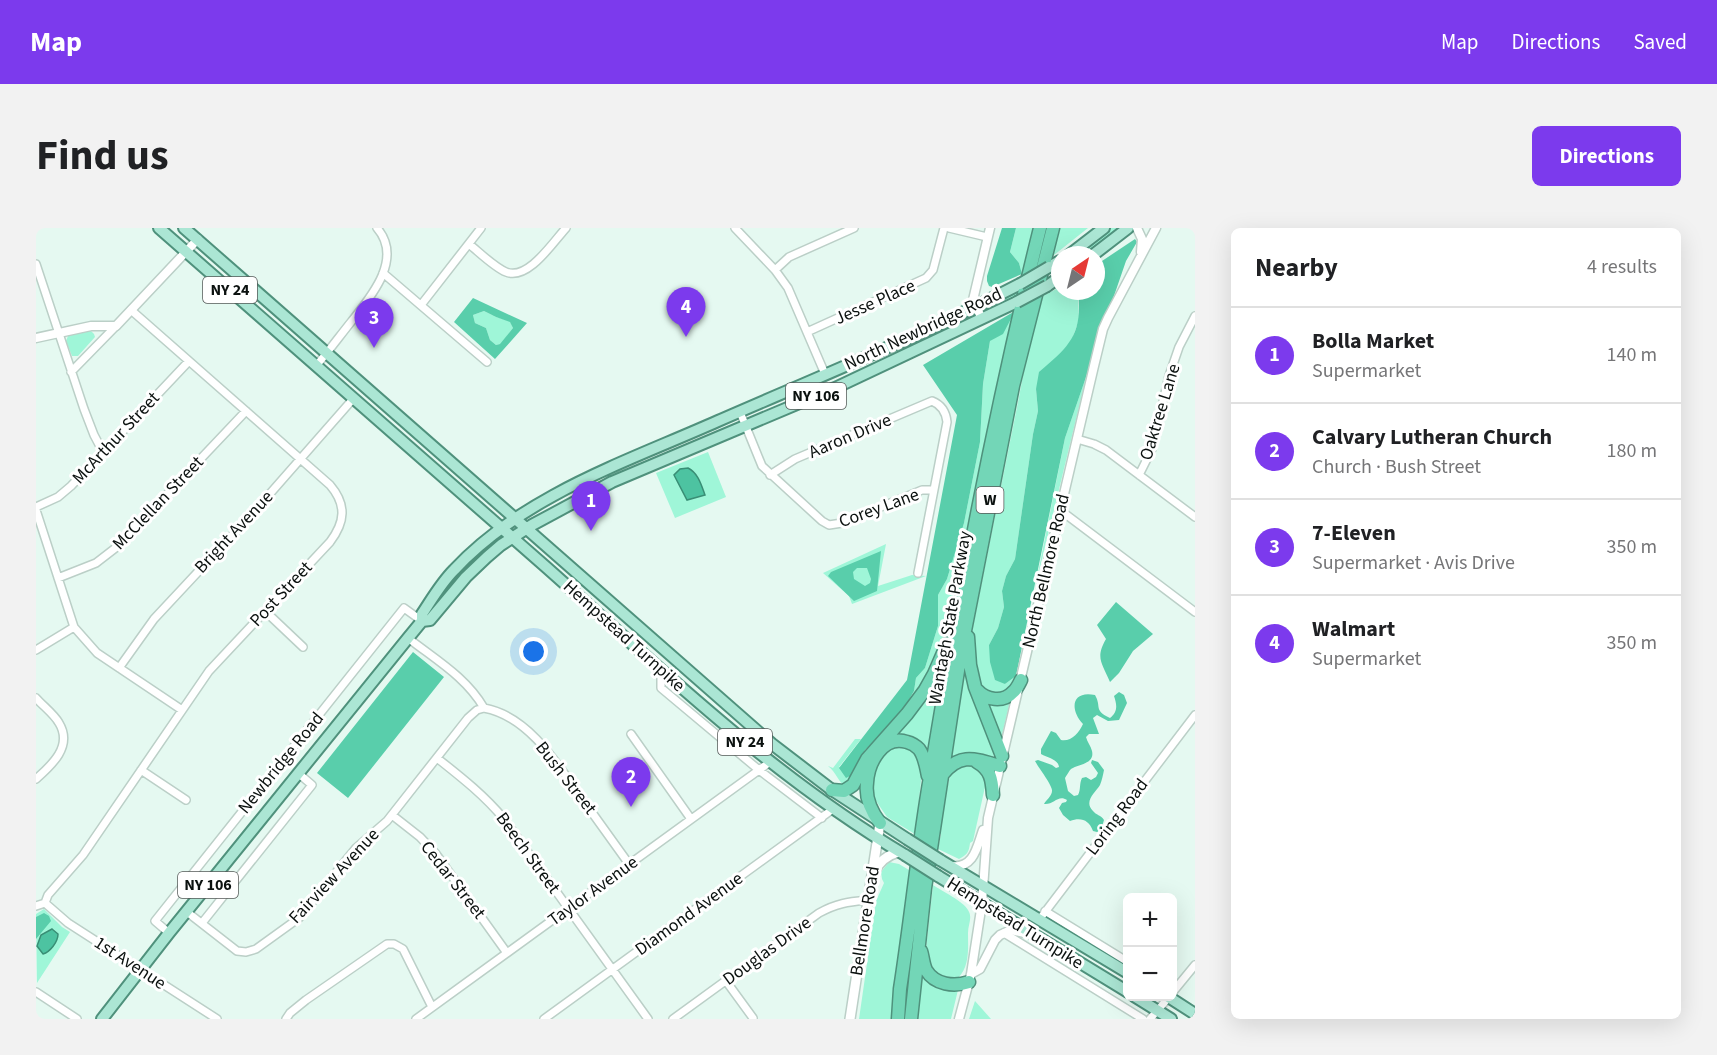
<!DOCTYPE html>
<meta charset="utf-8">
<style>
body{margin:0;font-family:"Source Sans 3",sans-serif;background:#f2f2f2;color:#202124}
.controls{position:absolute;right:18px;bottom:18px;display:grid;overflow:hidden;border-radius:9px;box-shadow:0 6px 24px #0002}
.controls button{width:54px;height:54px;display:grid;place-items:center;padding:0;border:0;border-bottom:2px solid #e0e0e0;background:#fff;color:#202124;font:30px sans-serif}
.compass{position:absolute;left:1015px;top:18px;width:54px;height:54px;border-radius:50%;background:#fff;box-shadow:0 6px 24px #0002;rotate:35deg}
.you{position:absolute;left:498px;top:424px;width:21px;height:21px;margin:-15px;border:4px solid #fff;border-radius:50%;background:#1a73e8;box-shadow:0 0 0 9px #1a73e833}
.badge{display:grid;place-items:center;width:39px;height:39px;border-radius:50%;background:#7c3aed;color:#fff;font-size:20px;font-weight:700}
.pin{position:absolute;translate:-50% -50px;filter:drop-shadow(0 2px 3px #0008)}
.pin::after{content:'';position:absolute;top:32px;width:21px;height:18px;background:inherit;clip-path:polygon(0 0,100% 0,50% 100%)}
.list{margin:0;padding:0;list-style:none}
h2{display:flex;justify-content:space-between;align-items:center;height:78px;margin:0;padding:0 24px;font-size:26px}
h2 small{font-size:20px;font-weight:400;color:#757577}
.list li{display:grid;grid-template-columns:39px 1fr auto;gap:18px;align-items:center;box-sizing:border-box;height:96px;padding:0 24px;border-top:2px solid #e0e0e0}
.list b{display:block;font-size:22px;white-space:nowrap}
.list p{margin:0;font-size:20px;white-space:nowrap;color:#757577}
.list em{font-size:20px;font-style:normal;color:#757577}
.map{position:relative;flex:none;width:1159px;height:791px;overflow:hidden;border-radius:9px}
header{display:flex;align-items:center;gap:36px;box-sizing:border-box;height:84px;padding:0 30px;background:#7c3aed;color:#fff}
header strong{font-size:28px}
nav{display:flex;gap:33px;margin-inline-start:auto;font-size:21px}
.intro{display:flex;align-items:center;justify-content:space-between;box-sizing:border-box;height:144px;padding:0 36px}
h1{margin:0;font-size:42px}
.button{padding:15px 27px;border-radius:9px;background:#7c3aed;color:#fff;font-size:21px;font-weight:700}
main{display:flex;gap:36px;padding:0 36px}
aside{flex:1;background:#fff;border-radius:9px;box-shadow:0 6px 24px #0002}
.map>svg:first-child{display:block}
</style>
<header>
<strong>Map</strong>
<nav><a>Map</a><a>Directions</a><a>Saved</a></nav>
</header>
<div class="intro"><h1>Find us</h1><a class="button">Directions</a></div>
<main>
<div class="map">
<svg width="1159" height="791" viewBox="0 0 1159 791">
<rect width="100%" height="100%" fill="#e5f9f1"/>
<!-- green -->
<path fill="#9ff6d8" d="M 980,0 L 1000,0 L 989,44 L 986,46 L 983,35 L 974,24 Z
M 1019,0 L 1052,0 L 1013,31 Z
M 1074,0 L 1083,0 L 1049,27 L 1039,27 Z
M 1024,59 L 1024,63 L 1042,63 L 1043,92 L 1035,114 L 1022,128 L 1000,161 L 1002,183 L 997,206 L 979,331 L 970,348 L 966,363 L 968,379 L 962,400 L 953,417 L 969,456 L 980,448 C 976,464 972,463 957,467 L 942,456 L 936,421 L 936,403 L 983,169 L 998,87 L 1004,79 L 1005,69 Z
M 984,60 L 982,67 L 957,81 L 947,83 L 950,78 Z
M 448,83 L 460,89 L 474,93 L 477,100 L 465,116 L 460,117 L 454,112 L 450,100 L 439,95 L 437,87 Z
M 979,83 L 953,196 L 911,397 L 902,427 L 891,450 L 862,491 L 878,463 L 880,450 L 889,440 L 902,398 L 902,367 L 911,351 L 928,295 L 944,214 L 947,156 L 954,113 Z
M 54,102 L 58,106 L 59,109 L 42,128 L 36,128 L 30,113 L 32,108 Z
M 1051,146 L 999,360 L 1029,210 Z
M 672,224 L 690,269 L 639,290 L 620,245 Z
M 850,316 L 842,358 L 876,347 L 890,348 L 816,376 L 813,368 L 787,345 Z
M 928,434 C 936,456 963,511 957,532 C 935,529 938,520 914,531 Z
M 903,448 L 904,466 L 893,527 L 859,508 Z
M 974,473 L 966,507 L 965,508 L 950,474 Z
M 819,511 L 825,511 L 803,539 L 818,546 L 809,558 C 803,555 800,544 792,538 L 797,540 Z
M 856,517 L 880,522 L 886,544 L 883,572 L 882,608 L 851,589 L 838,570 L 834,553 L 837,539 Z
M 936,534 L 951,550 L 937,613 L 934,615 C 933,624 931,627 923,631 L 902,621 L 905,606 L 901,604 L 914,548 C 919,538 925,537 936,534 Z
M 853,634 L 863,636 L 878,645 L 866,703 L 856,791 L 823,791 L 840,673 L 848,655 L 846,651 L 845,644 Z
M 897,657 C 906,663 927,673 932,682 C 937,690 932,696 932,705 C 932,720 934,738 922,750 L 907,751 L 890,736 L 890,721 Z
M 8,681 L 26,699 L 34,704 L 1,755 L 0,686 Z
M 884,733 L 922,762 L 915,791 L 878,791 Z
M 939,773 L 955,791 L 933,791 Z"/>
<!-- forest -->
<path fill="#59ceab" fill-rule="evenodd" d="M 966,0 L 980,0 L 974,24 L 983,35 L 986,46 L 956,59 L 953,58 L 951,53 L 951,48 Z
M 1099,11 L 1101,14 L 1090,33 L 1029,210 L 980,448 L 969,456 L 959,452 L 954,434 L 953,417 L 962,400 L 968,379 L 966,363 L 970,348 L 979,331 L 997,206 L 1002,183 L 1000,161 L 1003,144 C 1034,118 1047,106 1042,63 L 1060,63 L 1060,37 Z
M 437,70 L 491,95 L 459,131 L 418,94 ZM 448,83 L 460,89 L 474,94 L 477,100 L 464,116 L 460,117 L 454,112 L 450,100 L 439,95 L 437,87 Z
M 979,83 L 967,106 L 954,113 L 947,156 L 944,214 L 928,295 L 911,351 L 902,367 L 902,398 L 889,440 L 880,450 L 878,463 L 862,491 L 829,522 L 818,546 L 810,550 L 803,540 L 871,452 L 921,187 L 887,137 Z
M 845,323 L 841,363 L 818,373 L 792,348 L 795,344 ZM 821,340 L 831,340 L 835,351 L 834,355 L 829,358 L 818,351 L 817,344 Z
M 1080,374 L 1117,406 L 1097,423 L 1083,445 L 1074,454 C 1066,435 1059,430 1070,411 L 1061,397 Z
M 377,424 L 408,449 L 312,570 L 281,545 Z
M 1083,464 L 1088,467 L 1091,475 L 1083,492 L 1072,493 L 1061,487 L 1057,490 L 1063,506 L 1053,506 L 1050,509 C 1051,514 1055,518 1056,523 C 1059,536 1043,536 1035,541 C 1033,543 1031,547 1029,550 L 1032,563 L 1038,568 L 1042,567 C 1045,562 1043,556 1046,550 L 1050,549 L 1055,552 L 1060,549 L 1062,545 L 1055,535 L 1056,532 L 1062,534 L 1068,542 C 1067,547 1066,552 1064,557 C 1060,564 1047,573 1057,583 C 1060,587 1065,587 1068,592 L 1065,602 L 1061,604 L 1057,603 C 1053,592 1045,589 1034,593 L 1027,587 L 1023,580 L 1026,575 L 1030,574 L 1031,572 C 1022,566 1018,577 1008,576 C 1010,572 1016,568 1016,563 C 1017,558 1002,539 999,533 L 1002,532 L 1016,537 L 1020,540 L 1023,539 C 1022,531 1012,530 1005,526 L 1005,521 L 1015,503 L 1020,505 L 1025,512 C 1035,514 1043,505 1047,496 C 1033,481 1036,462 1059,467 C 1066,479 1057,482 1074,490 C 1082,484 1081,477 1078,468 Z
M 8,685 L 13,688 L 15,693 L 0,711 L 0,689 Z"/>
<!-- water -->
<path fill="#4dc3a1" stroke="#398e75" stroke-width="1.5" d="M 652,240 C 662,245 665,256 669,267 L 651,272 L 638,247 L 644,241 Z
M 16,701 L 22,706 C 22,714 14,724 7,726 L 1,718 L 5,707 Z"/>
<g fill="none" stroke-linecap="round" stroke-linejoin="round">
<defs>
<path id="minor" d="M 699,0 L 739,42 L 752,60 L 789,146
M 913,0 L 951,9
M 433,16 C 443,24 458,39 470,44 C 492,53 517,14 530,0
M 0,36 L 48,181 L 58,207 L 67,224
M 739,42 L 753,29 L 818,0
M 347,45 L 451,134
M 385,77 L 445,0
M 771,104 L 890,50 L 897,42 L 908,0
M 280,138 C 292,124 303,109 315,94 C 334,70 368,31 341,0
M 35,144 L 80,98
M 704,184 L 726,238 L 786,293 L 793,297 L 806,295 L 886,262 L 897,262
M 1041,211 L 1058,216 L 1070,222 L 1159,289
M 734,247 L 759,231 L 896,173 C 906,177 910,184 911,194 L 882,345
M 1103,247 L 1116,221 L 1133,148 L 1143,119 L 1159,88
M 0,279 L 22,269 L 35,258 L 153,133
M 0,282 L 38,399 L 61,425 L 146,482
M 1024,282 L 1159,384
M 22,350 L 60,335 L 82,318 L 210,183
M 229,383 L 267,419
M 372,410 C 400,432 430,449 448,480 C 493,488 523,538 547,572 C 563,594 578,615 593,636
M 0,422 L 38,399
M 83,440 L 118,391 L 217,285 L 317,171
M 625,441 L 625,460 L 723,542 L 786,590
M 0,470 C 7,478 18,486 23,495 C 37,518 16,537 0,551
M 595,506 L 655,591
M 401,530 C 425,549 448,567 468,591 L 612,791
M 105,542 L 150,572
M 356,587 L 384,609 L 400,626 L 471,725
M 9,675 L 12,667 L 47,627 L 173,443 L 294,314 C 309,294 311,277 294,257 L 95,82
M 9,675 L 32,695 L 181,791
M 0,678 L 9,675
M 1009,683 L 1092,734
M 151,684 L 201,723 L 210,724 L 220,721 L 263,690 L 320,620 L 351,593 L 432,490 L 441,482 L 448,480
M 1003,692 L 1159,487
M 166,695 L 276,557 L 262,545
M 133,705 L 119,693 L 368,380 L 386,393
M 968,705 L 1107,791
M 690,753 L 717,790
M 0,764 L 41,791
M 1136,765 L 1159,737
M 250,791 L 254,785 L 270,772 L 351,716 L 358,716 L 367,721 L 396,779
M 380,791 L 734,534
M 508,791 L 797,581
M 637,791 L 783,685 C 801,675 812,674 832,672
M 1114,791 L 1134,768"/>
<path id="tertiary" d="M 1101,0 L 1106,11 L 1105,24
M 946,91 L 937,72 L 954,0
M 0,110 L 55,98 L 80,98 L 162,11
M 915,638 C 938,641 941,619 947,602
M 935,746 L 944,741 L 959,712 L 964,707 L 975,702 L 993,706
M 923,791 L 935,746 L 946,675 L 952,590 L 1058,138 L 1067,101 L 1072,90 L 1120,0"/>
<path id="secondary" d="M 838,645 C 843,633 851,627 863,624
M 814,791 L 844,595"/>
<path id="primary" d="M 123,0 C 252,114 382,226 510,339 C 625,441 736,548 869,627
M 148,0 L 736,516 L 796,562 L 871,611
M 1033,27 L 1068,0
M 1057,27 L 1092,0
M 1013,39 L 1024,33
M 1011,58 L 1024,49
M 386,393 L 386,386 C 396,371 405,355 418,342 C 488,267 590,234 682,193 C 783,149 886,107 984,56
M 904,632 L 1092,745
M 902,648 L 1092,764
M 1098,768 L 1135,791
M 1131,768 L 1159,786
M 66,791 L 133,705 L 372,410 L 386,393 L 394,392 L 430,349 L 451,329 L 465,317 L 496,297 L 576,254 L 799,160 L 981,74"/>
<path id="motorway" d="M 932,409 L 934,437 L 939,459 L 966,528
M 941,462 C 950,472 967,475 977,464 C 981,461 983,456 985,452
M 941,534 C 955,542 956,552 957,567
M 906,547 C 924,524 939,531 964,538
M 796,562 L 808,563 L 817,557 L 831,531 L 871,486 L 889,462 L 898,446 L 911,416
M 844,595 C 835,583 829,570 831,555 C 832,535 847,506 871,514 C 875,515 880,518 883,521 C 889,529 890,539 892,548
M 885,723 C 887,729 887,736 890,742 C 899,757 918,759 933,754
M 862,791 L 864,761 C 875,690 882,619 894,549 C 924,365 959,181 1004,0
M 875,791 L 889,660 L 925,423 L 977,158 L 1017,0"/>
</defs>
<!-- minor casing -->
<use href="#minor" stroke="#bbcfc7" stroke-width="10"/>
<!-- tertiary casing -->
<use href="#tertiary" stroke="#bbcfc7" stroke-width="11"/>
<!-- secondary casing -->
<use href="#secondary" stroke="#bbcfc7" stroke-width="12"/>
<!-- primary casing -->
<use href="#primary" stroke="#4f917c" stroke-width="14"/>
<!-- motorway casing -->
<use href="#motorway" stroke="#4f917c" stroke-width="15"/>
<!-- minor -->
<use href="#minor" stroke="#fff" stroke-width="7"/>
<!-- tertiary -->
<use href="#tertiary" stroke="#fff" stroke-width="8"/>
<!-- secondary -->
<use href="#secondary" stroke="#fff" stroke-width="9"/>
<!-- primary -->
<use href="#primary" stroke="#abe6d4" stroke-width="10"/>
<!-- motorway -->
<use href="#motorway" stroke="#73d6b7" stroke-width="12"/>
<defs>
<path id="primary-bridge" d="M 984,56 L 1013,39
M 981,74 L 1011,58
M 871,611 L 904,632
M 869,627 L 902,648"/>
</defs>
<!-- primary-bridge casing -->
<use href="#primary-bridge" stroke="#4f917c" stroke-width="14" stroke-linecap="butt"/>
<!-- primary-bridge -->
<use href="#primary-bridge" stroke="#abe6d4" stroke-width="10"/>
</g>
<g text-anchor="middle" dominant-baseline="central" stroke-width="6" stroke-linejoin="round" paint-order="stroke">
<!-- shield labels -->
<g fill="#fff" stroke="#545857" stroke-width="1.5">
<rect x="167" y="49" width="54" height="26" rx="4.5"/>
<rect x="750" y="155" width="60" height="26" rx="4.5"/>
<rect x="940.5" y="259" width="27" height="26" rx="4.5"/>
<rect x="682" y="501" width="54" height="26" rx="4.5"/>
<rect x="142" y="644" width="60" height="26" rx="4.5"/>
</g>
<g font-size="16" font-weight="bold" fill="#0b110f">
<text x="194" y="62">NY 24</text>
<text x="780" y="168">NY 106</text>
<text x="954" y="272">W</text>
<text x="709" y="514">NY 24</text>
<text x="172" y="657">NY 106</text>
</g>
<!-- street labels -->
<g font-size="18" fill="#0b110f" stroke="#fff">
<text transform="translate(839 74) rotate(-24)">Jesse Place</text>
<text transform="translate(887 101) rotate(-25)">North Newbridge Road</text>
<text transform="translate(1124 184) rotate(-73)">Oaktree Lane</text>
<text transform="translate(814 208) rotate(-23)">Aaron Drive</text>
<text transform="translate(80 210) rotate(-47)">McArthur Street</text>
<text transform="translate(122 275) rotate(-46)">McClellan Street</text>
<text transform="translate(843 280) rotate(-20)">Corey Lane</text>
<text transform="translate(198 304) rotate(-47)">Bright Avenue</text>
<text transform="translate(1010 343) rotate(-77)">North Bellmore Road</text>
<text transform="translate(245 366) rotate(-47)">Post Street</text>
<text transform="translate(914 390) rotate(-80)">Wantagh State Parkway</text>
<text transform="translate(588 408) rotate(42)">Hempstead Turnpike</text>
<text transform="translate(245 535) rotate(-51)">Newbridge Road</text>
<text transform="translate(530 550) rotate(52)">Bush Street</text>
<text transform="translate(1081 589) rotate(-53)">Loring Road</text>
<text transform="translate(492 625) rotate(54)">Beech Street</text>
<text transform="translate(298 648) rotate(-47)">Fairview Avenue</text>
<text transform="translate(417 652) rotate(52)">Cedar Street</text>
<text transform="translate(557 663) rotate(-36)">Taylor Avenue</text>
<text transform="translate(653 686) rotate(-36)">Diamond Avenue</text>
<text transform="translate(829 693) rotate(-81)">Bellmore Road</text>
<text transform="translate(979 695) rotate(32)">Hempstead Turnpike</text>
<text transform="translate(731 723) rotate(-36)">Douglas Drive</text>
<text transform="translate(94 735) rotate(33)">1st Avenue</text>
</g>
</g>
</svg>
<div class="controls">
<button>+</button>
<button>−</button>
</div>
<svg class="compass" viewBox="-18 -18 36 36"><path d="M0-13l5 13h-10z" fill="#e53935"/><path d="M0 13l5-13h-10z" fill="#757577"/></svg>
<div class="you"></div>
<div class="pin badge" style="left:555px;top:303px">1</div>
<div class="pin badge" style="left:595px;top:579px">2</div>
<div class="pin badge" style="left:338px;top:120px">3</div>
<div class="pin badge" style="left:650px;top:109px">4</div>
</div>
<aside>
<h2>Nearby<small>4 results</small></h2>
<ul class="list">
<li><span class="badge">1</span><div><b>Bolla Market</b><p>Supermarket</p></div><em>140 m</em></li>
<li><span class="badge">2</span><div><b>Calvary Lutheran Church</b><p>Church · Bush Street</p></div><em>180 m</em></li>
<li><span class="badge">3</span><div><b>7-Eleven</b><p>Supermarket · Avis Drive</p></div><em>350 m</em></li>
<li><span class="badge">4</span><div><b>Walmart</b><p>Supermarket</p></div><em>350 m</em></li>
</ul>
</aside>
</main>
